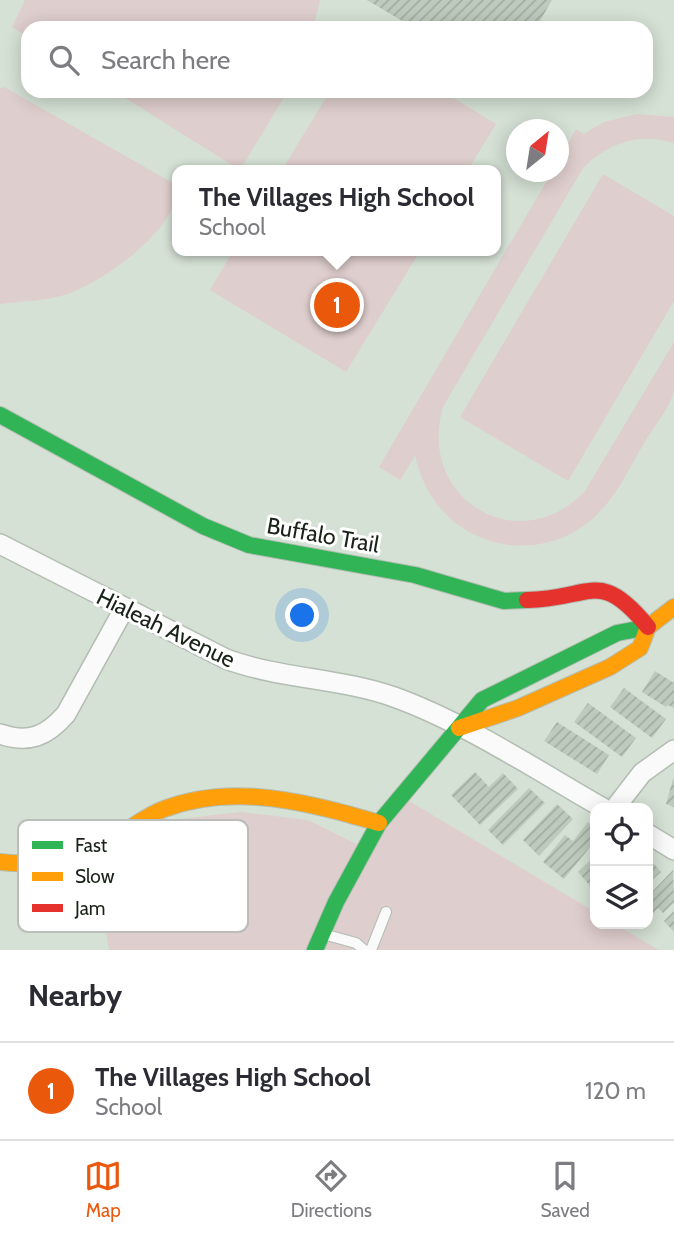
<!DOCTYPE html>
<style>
body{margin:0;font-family:Cabin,sans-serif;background:#f2f2f3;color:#2b2b33}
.controls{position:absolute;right:21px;bottom:21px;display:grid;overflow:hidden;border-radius:14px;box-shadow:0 4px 18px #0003}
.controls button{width:63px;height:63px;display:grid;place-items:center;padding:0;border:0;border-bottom:2px solid #e1e1e2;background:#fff;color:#2b2b33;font:35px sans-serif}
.compass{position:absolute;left:506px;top:119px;width:63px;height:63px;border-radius:50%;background:#fff;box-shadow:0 4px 18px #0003;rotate:30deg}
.you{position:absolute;left:303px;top:616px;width:24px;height:24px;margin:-18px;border:5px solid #fff;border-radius:50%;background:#1a73e8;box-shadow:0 0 0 10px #1a73e833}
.badge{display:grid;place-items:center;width:46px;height:46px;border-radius:50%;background:#ea580c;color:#fff;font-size:23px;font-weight:700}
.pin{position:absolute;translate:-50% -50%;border:4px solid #fff;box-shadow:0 2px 7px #0006}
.popup{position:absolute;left:172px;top:165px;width:329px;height:91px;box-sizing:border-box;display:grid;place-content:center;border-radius:14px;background:#fff;filter:drop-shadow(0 2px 5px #0005);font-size:23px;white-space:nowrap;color:#7c7c81}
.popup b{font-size:26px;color:#2b2b33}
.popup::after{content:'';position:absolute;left:50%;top:100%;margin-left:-14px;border:14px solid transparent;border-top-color:#fff}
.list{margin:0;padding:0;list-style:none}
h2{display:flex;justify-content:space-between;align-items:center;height:91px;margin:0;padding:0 28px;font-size:30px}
h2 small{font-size:23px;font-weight:400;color:#7c7c81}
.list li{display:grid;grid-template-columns:46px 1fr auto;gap:21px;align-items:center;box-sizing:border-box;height:98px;padding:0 28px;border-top:2px solid #e1e1e2}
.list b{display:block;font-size:26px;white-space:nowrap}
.list p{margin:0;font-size:23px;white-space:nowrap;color:#7c7c81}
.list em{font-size:23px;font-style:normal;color:#7c7c81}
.icon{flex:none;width:38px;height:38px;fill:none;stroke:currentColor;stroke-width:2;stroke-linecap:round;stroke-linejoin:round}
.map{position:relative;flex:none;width:674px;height:950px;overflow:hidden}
.search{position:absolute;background:#fff;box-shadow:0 4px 18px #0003;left:21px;right:21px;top:21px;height:77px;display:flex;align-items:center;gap:18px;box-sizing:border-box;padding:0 24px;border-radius:21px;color:#7c7c81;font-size:26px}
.sheet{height:189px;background:#fff}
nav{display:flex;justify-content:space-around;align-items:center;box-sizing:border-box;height:98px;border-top:2px solid #e1e1e2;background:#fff;font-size:19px;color:#7c7c81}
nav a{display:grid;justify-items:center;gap:4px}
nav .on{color:#ea580c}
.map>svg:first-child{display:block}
</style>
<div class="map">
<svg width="674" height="950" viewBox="0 0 674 950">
<defs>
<pattern id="building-hatch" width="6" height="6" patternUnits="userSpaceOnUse" patternTransform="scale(1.75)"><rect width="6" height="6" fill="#bdcabd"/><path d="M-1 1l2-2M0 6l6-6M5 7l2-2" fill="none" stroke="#a2ada2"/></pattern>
</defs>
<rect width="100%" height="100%" fill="#d5e1d5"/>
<!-- green -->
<path fill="#dececd" d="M 25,0 L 320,0 L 313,28 L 28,28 L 28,37 L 12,27 Z
M 4,87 L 178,186 C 178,229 107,279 70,293 C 48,301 23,301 0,304 L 0,88 Z
M 114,91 L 288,91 L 240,170 Z
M 330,91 L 442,91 L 496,124 L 468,170 L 282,170 Z
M 637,114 L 674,117 L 674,143 C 639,132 608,143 583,168 L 443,407 C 416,499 519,561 585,491 L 674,342 C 674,357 674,375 674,390 C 671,407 652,429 643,445 C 630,466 620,490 603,508 C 571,546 517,556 473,534 C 441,518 423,489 415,456 L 400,480 L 379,467 L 552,172 L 558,172 L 559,160 L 576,129 L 584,134 L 604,122 Z
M 603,174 L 674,216 L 674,301 L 568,481 L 460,417 Z
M 233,251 L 420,251 L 346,372 L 210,290 Z
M 404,798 L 595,912 L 595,924 L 615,924 L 659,950 L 109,950 L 94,863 L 171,820 L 241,812 L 308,820 L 370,851 Z"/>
<!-- building -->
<path fill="url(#building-hatch)" d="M 367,0 L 552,0 L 536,28 L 414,28 Z
M 655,671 L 674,683 L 674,708 L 668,705 L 666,707 L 642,692 Z
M 624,688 L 666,719 L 652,738 L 610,707 Z
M 588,703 L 636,738 L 622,757 L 574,722 Z
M 557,722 L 609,755 L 597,774 L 544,741 Z
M 475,772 L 489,787 L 503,773 L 518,789 L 480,825 L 451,795 Z
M 673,779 L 674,779 L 674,807 L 666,804 Z
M 529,788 L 545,803 L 503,845 L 488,830 Z
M 557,804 L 573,819 L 539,856 L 523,840 Z
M 588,822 L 595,829 L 595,841 L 564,879 L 543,862 L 565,835 L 573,841 Z
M 595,856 L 595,888 L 594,890 L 578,872 Z
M 648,857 L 661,872 L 648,884 Z
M 673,870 L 674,902 L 663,913 L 658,908 L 648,918 L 648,896 Z
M 674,911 L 674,932 L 664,921 Z"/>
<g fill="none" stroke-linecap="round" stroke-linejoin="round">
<defs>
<path id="lane" d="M 323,934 L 356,943 L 364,950
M 371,950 L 386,912"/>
<path id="street" d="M 0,544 L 226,659 C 280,679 340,678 394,697 C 464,722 538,771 603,808
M 0,734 C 29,744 47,736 66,714 L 124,609
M 615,808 L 642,773 L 674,750
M 648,834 L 674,850"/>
<path id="fast" d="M 0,415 L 203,526 L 249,545 L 415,575 L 504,601 L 527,600
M 315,950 L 336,902 L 379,823 L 482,700 L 617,633 L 648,627"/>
<path id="slow" d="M 459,728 L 518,708 L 610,667 L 640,648 L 648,627 L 674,607
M 0,862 C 42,867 82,857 118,836 C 133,827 147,815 164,809 C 235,782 309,803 379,823"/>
<path id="jam" d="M 527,600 C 592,599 599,567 648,627"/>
</defs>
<!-- lane casing -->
<use href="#lane" stroke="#b3bdb3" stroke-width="12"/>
<!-- street casing -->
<use href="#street" stroke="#b3bdb3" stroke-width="22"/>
<!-- fast casing -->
<use href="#fast" stroke="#b3bdb3" stroke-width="18"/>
<!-- slow casing -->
<use href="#slow" stroke="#b3bdb3" stroke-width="18"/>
<!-- jam casing -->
<use href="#jam" stroke="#b3bdb3" stroke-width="18"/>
<!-- lane -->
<use href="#lane" stroke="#f9faf9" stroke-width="10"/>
<!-- street -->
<use href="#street" stroke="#f9faf9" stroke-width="19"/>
<!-- fast -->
<use href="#fast" stroke="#30b455" stroke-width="16"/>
<!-- slow -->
<use href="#slow" stroke="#ff9f0a" stroke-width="16"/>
<!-- jam -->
<use href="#jam" stroke="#e5322d" stroke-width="16"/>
</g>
<g text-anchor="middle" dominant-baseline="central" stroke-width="6" stroke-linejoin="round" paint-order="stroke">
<!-- street labels -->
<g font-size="23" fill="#192219" stroke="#fff">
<text transform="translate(323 535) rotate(10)">Buffalo Trail</text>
<text transform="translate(166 628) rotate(26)">Hialeah Avenue</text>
</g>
</g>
<!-- legend -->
<rect x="18" y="820" width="230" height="112" rx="10" fill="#fff" stroke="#babdba" stroke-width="2"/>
<rect x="32" y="841" width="31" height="8" fill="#30b455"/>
<rect x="32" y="872" width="31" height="9" fill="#ff9f0a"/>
<rect x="32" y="904" width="31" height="8" fill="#e5322d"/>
<g font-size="19" fill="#192219">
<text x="75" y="852">Fast</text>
<text x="75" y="883">Slow</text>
<text x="75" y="915">Jam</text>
</g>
</svg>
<div class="controls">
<button><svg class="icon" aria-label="locate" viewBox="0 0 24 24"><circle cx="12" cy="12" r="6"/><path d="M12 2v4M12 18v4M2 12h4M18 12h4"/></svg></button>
<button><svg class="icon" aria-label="layers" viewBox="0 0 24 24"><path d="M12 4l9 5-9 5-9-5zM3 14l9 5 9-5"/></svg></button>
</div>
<svg class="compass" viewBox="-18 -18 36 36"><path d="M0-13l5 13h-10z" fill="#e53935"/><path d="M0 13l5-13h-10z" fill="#7c7c81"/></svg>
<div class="you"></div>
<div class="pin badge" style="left:337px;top:305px">1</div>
<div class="popup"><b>The Villages High School</b>School</div>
<div class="search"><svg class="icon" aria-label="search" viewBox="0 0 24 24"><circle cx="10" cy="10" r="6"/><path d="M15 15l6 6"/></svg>Search here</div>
</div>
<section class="sheet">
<h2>Nearby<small></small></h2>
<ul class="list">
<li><span class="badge">1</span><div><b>The Villages High School</b><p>School</p></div><em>120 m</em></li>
</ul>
</section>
<nav>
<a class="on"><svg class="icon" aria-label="map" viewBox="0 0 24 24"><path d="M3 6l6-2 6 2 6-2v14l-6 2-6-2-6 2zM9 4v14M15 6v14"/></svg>Map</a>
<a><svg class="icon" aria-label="directions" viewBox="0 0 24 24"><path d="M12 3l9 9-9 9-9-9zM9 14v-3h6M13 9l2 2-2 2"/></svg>Directions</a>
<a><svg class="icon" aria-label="saved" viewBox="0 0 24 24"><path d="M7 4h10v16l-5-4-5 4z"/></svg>Saved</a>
</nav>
